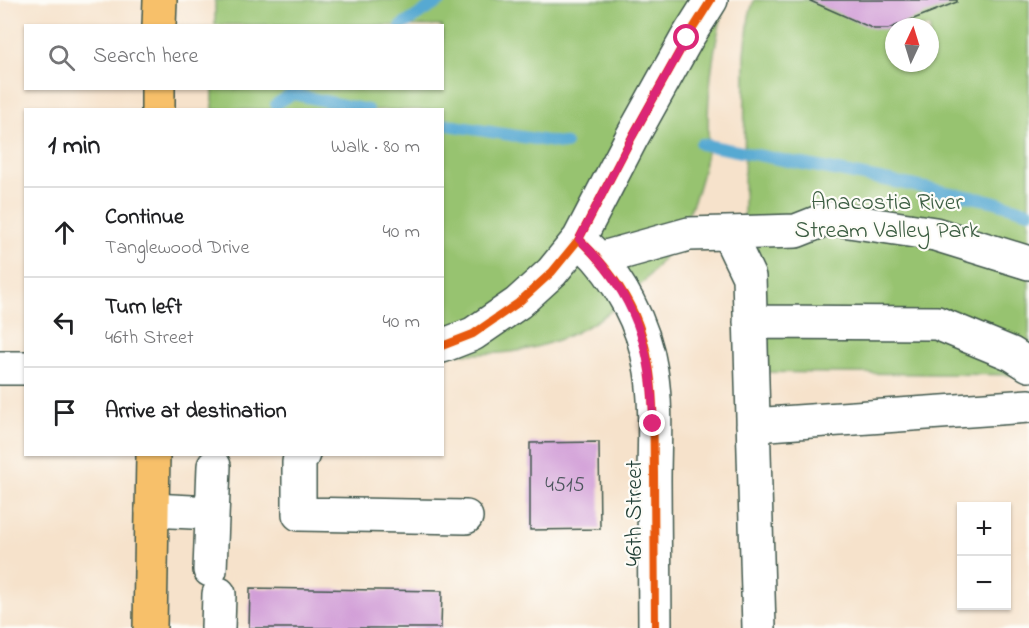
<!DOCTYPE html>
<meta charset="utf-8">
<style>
body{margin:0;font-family:"Indie Flower",sans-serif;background:#f2f2f2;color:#202124}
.controls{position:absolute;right:18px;bottom:18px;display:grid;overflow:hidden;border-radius:0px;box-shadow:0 2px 4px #0004}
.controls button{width:54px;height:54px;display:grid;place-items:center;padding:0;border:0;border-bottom:2px solid #e0e0e0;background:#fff;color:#202124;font:30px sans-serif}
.compass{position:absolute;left:885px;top:18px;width:54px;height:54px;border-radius:50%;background:#fff;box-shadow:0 2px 4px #0004;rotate:4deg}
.stop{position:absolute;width:18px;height:18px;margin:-14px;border:4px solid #db2777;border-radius:50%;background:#fff}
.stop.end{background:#db2777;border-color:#fff;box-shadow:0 2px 6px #0008}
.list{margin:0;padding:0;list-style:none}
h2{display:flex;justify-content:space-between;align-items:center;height:78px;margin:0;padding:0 24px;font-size:26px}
h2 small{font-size:20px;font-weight:400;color:#757577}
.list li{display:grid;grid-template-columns:39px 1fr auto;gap:18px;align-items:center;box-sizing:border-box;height:90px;padding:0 24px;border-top:2px solid #e0e0e0}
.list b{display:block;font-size:22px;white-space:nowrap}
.list p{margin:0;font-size:20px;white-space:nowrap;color:#757577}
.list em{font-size:20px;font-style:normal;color:#757577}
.icon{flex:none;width:33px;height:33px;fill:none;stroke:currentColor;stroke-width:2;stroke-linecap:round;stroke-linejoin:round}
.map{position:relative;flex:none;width:1029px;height:628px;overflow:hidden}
.search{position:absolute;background:#fff;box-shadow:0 2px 4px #0004;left:24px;top:24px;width:420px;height:66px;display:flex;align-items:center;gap:15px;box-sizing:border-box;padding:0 21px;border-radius:0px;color:#757577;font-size:22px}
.panel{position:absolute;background:#fff;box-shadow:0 2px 4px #0004;left:24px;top:108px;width:420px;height:348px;border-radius:0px}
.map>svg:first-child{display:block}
</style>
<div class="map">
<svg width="1029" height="628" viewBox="0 0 1029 628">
<rect width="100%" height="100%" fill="#fdfcf7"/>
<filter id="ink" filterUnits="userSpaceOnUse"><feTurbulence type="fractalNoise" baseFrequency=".0167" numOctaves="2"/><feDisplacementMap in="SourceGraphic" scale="12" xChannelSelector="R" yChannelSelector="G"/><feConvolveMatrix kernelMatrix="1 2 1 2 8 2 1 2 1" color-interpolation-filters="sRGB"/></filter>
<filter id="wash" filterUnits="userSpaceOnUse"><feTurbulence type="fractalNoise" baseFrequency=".008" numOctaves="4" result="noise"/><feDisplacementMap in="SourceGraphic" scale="24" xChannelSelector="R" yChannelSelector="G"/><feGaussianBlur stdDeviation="1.35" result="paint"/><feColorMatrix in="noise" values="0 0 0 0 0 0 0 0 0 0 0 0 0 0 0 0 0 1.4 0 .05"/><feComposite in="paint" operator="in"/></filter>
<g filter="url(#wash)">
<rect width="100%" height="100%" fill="#f6e2cb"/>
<!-- green -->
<path fill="#97c370" stroke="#5b8052" stroke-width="1.5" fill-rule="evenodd" d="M 215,0 L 726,0 C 717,32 711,64 709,98 C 707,118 710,137 706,157 C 690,248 621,328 528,349 C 500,355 472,354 443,353 L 442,110 L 213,110 L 213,89 L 442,88 L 442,26 L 215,25 Z
M 754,0 L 1029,0 L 1029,375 L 743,372 L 745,54 L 749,16 ZM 894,27 L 930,27 L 930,63 L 894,63 Z"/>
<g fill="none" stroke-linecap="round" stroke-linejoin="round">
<!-- stream -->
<path stroke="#57a9d2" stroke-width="12" d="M 401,26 L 442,0
M 292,94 L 368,110
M 276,104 L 297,91
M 442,124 L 566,144
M 701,144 L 992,201 L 1029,212"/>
</g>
<g id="blocks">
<!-- building -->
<path fill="#d19dd7" d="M 808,0 L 957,0 L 957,2 L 888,29 L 874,29 Z
M 599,442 L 600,529 L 530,530 L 530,443 Z
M 250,588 L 442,591 L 441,628 L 249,628 Z"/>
</g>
</g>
<g filter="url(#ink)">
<use href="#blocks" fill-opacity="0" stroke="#3f564b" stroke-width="1.5"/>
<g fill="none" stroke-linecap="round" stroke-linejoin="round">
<defs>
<path id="minor" d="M 728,233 L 749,277 L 759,628
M 584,244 C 619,277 644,324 651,371 C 657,407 654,445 654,481 C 654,530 655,579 655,628
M 599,259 L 689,234 L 796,231 L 829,218 L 935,234 L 1029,263
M 750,322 L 937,323 L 1012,354 L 1029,365
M 442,346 L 473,334 L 518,303 L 552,272 L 579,239 L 632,137 L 687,38 L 711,0
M 0,368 L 26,368
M 753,425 L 1029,406
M 303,454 L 299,462 L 299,514 L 466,517
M 152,510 L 212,513
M 210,570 L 214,466
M 218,628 L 219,594"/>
<path id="major" d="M 159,26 L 160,0
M 158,110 L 158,88
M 150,628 L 153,454"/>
</defs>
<!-- minor casing -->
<use href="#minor" stroke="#3f564b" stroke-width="36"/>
<!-- major casing -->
<use href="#major" stroke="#3f564b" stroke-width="36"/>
<!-- minor -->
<use href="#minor" stroke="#fff" stroke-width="33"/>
<!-- major -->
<use href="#major" stroke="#f7c06b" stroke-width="33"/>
<defs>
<path id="cycleway" d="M 579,239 C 604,263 627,292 639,325 C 656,372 653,423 654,473 C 654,525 655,576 655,628
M 442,346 L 473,334 L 518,303 L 552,272 L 579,239 L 632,137 L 687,38 L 711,0"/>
</defs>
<!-- cycleway casing -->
<use href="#cycleway" stroke="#fdfcf7" stroke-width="11"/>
<!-- cycleway -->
<use href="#cycleway" stroke="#e8590c" stroke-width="8"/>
</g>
</g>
<g fill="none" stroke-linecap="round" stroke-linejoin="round" filter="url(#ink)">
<!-- route -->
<path stroke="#db2777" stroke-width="8" d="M 653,424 C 653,349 634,292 579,239 L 632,137 L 687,38"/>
</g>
<g text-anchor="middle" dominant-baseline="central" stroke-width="4.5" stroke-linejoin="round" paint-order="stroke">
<!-- number labels -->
<g font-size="21" fill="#4c555d">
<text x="565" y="486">4515</text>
</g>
<!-- park labels -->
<g font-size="24" fill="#3d5e43" stroke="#fdfcf7">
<text x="887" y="203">Anacostia River<tspan x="887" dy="28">Stream Valley Park</tspan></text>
</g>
<!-- street labels -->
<g font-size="24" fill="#1f3d34" stroke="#fdfcf7">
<text transform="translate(635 513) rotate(-90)">46th Street</text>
</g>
</g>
</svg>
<div class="controls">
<button>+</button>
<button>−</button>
</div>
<svg class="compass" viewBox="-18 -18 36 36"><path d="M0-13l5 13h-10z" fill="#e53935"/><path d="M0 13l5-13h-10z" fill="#757577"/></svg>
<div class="stop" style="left:687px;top:38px"></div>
<div class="stop end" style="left:653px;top:424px"></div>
<div class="search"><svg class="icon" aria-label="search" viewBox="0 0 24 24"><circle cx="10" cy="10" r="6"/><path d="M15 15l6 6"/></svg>Search here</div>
<section class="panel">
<h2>1 min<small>Walk · 80 m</small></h2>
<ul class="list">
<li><svg class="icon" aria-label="ahead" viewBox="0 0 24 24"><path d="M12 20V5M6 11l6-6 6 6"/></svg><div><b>Continue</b><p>Tanglewood Drive</p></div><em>40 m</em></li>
<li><svg class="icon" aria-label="left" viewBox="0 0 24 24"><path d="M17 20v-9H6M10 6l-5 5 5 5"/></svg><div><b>Turn left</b><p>46th Street</p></div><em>40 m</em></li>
<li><svg class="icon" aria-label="arrive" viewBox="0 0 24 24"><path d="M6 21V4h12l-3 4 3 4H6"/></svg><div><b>Arrive at destination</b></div></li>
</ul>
</section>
</div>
